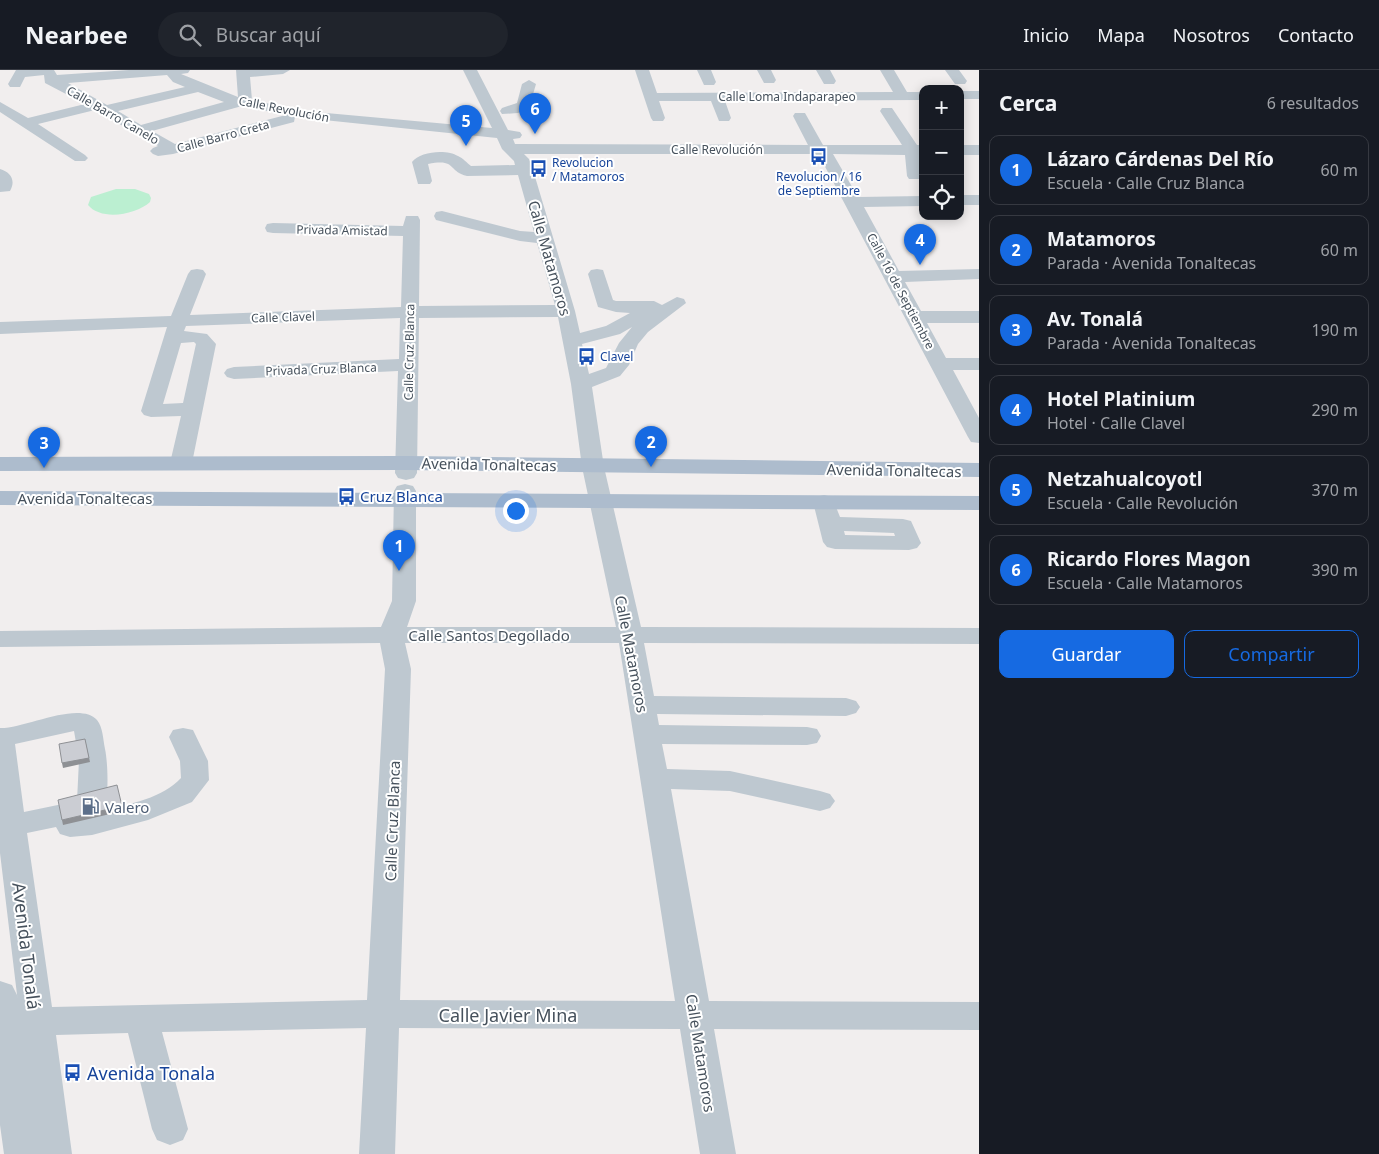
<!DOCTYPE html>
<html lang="es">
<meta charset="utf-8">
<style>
body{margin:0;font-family:"Noto Sans",sans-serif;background:#20242c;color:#f1f3f6}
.controls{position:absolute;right:15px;top:15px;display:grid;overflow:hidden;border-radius:10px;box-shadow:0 2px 12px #0003}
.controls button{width:45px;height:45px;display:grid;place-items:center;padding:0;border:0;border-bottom:1px solid #363941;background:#171b24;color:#f1f3f6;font:25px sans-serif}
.you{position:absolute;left:515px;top:440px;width:18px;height:18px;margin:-12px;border:4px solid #fff;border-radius:50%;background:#1a73e8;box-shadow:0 0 0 8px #1a73e833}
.badge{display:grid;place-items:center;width:32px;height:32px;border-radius:50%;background:#166ae2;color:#fff;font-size:16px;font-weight:700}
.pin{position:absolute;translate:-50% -41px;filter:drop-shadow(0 1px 2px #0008)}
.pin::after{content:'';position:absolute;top:26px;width:18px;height:15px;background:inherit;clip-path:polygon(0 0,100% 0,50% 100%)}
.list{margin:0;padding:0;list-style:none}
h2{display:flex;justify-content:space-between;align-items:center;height:65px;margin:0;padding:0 20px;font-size:21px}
h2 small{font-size:16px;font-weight:400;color:#9ea1a6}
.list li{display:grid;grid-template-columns:32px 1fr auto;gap:15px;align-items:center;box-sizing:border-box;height:70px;margin:0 10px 10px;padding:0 10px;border:1px solid #363941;border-radius:10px}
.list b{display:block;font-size:19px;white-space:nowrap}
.list p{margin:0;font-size:16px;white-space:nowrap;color:#9ea1a6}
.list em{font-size:16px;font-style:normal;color:#9ea1a6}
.actions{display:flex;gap:10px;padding:15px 20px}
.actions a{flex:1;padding:11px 0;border:1px solid #166ae2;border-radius:10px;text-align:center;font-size:18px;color:#166ae2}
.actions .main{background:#166ae2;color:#fff}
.icon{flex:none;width:28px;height:28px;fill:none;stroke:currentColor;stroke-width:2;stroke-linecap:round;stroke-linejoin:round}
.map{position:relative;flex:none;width:979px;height:1084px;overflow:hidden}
header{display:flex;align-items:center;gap:30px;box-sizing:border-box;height:70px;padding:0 25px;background:#171b24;border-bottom:1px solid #363941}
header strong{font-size:24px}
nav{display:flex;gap:28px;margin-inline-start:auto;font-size:18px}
.search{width:350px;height:45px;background:#20242c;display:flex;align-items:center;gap:12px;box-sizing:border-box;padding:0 18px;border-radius:28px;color:#9ea1a6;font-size:19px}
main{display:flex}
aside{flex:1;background:#171b24}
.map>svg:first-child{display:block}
</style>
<header>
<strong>Nearbee</strong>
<div class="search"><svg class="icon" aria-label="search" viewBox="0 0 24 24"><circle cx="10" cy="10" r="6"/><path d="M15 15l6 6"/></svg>Buscar aquí</div>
<nav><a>Inicio</a><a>Mapa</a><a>Nosotros</a><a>Contacto</a></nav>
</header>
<main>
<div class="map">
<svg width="979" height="1084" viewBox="0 0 979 1084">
<rect width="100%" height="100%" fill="#f1eeee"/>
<!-- green -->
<path fill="#bbefd1" d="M 116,119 L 135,119 L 149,124 L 151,128 L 150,132 C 136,145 101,151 88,135 L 91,127 Z"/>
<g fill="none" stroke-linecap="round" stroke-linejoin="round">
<!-- minor -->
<path fill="#bec8d0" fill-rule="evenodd" d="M 16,0 L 54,0 L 57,5 L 129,0 L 190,0 L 188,3 L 181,4 L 238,27 L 236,0 L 290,0 L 283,4 L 250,7 L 252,30 L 304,41 L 492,58 L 463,0 L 477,0 L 508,60 L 520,62 L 522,65 L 520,68 L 513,69 L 515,74 L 808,75 L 793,46 L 795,43 L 805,43 L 823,75 L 902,75 L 880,41 L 882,38 L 892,38 L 917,75 L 923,75 L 923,85 L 920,85 L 923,105 L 921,109 L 909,109 L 907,106 L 905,85 L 833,84 L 858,127 L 923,126 L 923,136 L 864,137 L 899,201 L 979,199 L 979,209 L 905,212 L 921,241 L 979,241 L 979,253 L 927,253 L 946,288 L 979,288 L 979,300 L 953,300 L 979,348 L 979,373 L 971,372 L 968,367 L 821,89 L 815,84 L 524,84 L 529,89 L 533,100 L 575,241 L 580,263 L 606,256 L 630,243 L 616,242 L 598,237 L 588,204 L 591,200 L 597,199 L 603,200 L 613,230 L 616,231 L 654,231 L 662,235 L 677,227 L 684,229 L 686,233 L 648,262 L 638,274 L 629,295 L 620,306 L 592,317 L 604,397 L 641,557 L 979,558 L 979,574 L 644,573 L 654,626 L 846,628 L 856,631 L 860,637 L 856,643 L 846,646 L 657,644 L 659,655 L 807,657 L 817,659 L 821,666 L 817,673 L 807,675 L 662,674 L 667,699 L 730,701 L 820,721 L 830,724 L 835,731 L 830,738 L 820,741 L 730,721 L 671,719 L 709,931 L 979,932 L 979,960 L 714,959 L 736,1084 L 700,1084 L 680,959 L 399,958 L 395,1084 L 359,1084 L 366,958 L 162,962 L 188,1059 L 183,1070 L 170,1075 L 157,1070 L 152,1059 L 128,963 L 56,965 L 72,1084 L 4,1084 L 0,1055 L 0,911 L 12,915 L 17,925 L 18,933 L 0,783 L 0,658 C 24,659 79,630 97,650 C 103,657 103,670 105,679 C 108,693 109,727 104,740 C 130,734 163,728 181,708 L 180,691 L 169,667 L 173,660 L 183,658 L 193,660 L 208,691 L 209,710 L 192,732 L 148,750 L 92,765 L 70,767 L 60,764 L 56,757 L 27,763 L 52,937 L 367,930 L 385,599 L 380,573 L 0,577 L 0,561 L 381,557 L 392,531 L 394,421 L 397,416 L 405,414 L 413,416 L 416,421 L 416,531 L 407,557 L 616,557 L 582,397 L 571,314 L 558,247 L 419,248 L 417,403 L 414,408 L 406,410 L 398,408 L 395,403 L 398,301 L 234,309 L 227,307 L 224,303 L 227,299 L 234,297 L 399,289 L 400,248 L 186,256 L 184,261 L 207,264 L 216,274 L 192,393 L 189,398 L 181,400 L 173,398 L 170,393 L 181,346 L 151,347 L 144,345 L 141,341 L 167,257 L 0,264 L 0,252 L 171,246 L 188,204 L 191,200 L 197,199 L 203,200 L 206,204 L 190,245 L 401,237 L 403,166 L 273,163 L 267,162 L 265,158 L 267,154 L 273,153 L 403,156 L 406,146 L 418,146 L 420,150 L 419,236 L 555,235 L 537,173 L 520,171 L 436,150 L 434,146 L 436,142 L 442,141 L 520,161 L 534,162 L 518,105 L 467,106 C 447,101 457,88 428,94 L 432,111 L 430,114 L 418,114 L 412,92 C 420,81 447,79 458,86 C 463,88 467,93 471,96 L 515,95 L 514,91 L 502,79 L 497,68 L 295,47 L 294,52 L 173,84 L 158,86 L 153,84 L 150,81 L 153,78 L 158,76 L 95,40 L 38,54 L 85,85 L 88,88 L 85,91 L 75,91 L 0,42 L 0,32 L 28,48 L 85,34 L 45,13 L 44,5 L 25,7 L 20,17 L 10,17 L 8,14 ZM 167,5 L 173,12 L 185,17 L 107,35 L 68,13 ZM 198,22 L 224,32 L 141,55 L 118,41 ZM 242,36 L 286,45 L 175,74 L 152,61 ZM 632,257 L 619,273 L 606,298 L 589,304 L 582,274 L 620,264 ZM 194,272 L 196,274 L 183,333 L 163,334 L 181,273 ZM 405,573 L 619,573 L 675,931 L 400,930 L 411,599 ZM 74,661 L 79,690 L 77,731 L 24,742 L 15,674 Z
M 635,0 L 649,0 L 657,23 L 893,22 L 880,0 L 894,0 L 907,22 L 923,22 L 923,30 L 725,31 L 731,48 L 729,51 L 719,51 L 711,31 L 659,31 L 665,48 L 663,51 L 653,51 L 651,48 Z
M 697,0 L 711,0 L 716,12 L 714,15 L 704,15 Z
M 757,0 L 771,0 L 776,10 L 774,13 L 764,13 Z
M 816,0 L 830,0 L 836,11 L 834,14 L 824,14 Z
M 945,0 L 959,0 L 967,11 L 965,14 L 955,14 Z
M 529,10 L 536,14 L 529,38 L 518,43 L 502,44 L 500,41 L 502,38 L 517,33 L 522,14 Z
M 960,21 L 979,21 L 979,29 L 960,29 Z
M 960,75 L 979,75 L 979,85 L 960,85 Z
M 0,99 C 11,102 16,111 10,121 L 0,122 Z
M 960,125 L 979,125 L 979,135 L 960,135 Z
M 824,425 L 832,427 L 840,447 L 903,449 L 911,451 L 921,473 L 917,478 L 909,480 L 835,479 L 827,477 L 823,472 L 813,432 L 816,427 ZM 844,461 L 894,463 L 895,466 L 845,465 Z"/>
<!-- major -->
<path fill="#adbccd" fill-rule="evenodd" d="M 406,386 L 979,393 L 979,407 L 406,400 L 0,401 L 0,387 Z
M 0,421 L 979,426 L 979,440 L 0,435 Z"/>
</g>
<!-- shaded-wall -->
<path fill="#8e9094" d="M 85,669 L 90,692 L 63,698 L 62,693 Z
M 122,736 L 123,741 L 63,755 L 62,750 Z"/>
<!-- building -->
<path fill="#cbcdd3" stroke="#8e9094" d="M 85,669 L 89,688 L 62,693 L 59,674 Z
M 117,715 L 122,736 L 62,750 L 58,730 Z"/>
<!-- icons -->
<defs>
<symbol id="bus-bare" viewBox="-9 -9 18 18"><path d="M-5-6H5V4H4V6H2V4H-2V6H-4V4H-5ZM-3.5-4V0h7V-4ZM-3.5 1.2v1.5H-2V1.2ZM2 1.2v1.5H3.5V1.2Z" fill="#1a4fb4" stroke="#fff" stroke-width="2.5" paint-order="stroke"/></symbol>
<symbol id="fuel-bare" viewBox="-9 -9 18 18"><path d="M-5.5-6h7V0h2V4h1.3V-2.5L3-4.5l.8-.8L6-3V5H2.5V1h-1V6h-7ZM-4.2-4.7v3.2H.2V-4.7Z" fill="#5c6f8a" stroke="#fff" stroke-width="2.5" paint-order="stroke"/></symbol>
</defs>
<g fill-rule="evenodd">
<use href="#bus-bare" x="806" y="74" width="25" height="25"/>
<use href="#bus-bare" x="526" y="86" width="25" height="25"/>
<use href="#bus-bare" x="574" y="274" width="25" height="25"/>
<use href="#bus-bare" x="334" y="414" width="25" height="25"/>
<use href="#fuel-bare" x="78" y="724" width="25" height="25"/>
<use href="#bus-bare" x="60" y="990" width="25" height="25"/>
</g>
<g text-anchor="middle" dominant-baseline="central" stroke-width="4" stroke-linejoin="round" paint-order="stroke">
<!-- far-street labels -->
<g font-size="12" fill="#46515c" stroke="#fff">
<text x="787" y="26">Calle Loma Indaparapeo</text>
<text transform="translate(284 39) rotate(11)">Calle Revolución</text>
<text transform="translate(113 45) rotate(30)">Calle Barro Canelo</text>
<text transform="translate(223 66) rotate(-15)">Calle Barro Creta</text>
<text x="717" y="79">Calle Revolución</text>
<text transform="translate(342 160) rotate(1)">Privada Amistad</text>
<text transform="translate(901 221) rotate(62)">Calle 16 de Septiembre</text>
<text transform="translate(283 247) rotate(-2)">Calle Clavel</text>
<text transform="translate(409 282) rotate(-89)">Calle Cruz Blanca</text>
<text transform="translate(321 299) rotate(-2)">Privada Cruz Blanca</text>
</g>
<!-- far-transit labels -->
<g font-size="12" fill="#164399" stroke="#fff" text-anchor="start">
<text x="552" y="92">Revolucion<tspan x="552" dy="14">/ Matamoros</tspan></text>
<text x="819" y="106" text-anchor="middle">Revolucion / 16<tspan x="819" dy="14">de Septiembre</tspan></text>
<text x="600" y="286">Clavel</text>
</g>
<!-- street labels -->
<g font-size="15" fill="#46515c" stroke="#fff">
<text transform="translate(550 188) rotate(74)">Calle Matamoros</text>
<text transform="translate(489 394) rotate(1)">Avenida Tonaltecas</text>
<text transform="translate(894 400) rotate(1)">Avenida Tonaltecas</text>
<text x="85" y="428">Avenida Tonaltecas</text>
<text x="489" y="565">Calle Santos Degollado</text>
<text transform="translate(632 584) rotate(79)">Calle Matamoros</text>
<text transform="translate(392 751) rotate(-88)">Calle Cruz Blanca</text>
<text transform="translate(701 983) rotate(81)">Calle Matamoros</text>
</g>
<!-- transit labels -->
<g font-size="15" fill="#164399" stroke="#fff" text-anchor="start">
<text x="360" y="426">Cruz Blanca</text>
</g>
<!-- service labels -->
<g font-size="15" fill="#4e5e75" stroke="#fff" text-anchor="start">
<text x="105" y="737">Valero</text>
</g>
<!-- near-street labels -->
<g font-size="18" fill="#46515c" stroke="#fff">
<text transform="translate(27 876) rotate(83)">Avenida Tonalá</text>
<text x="508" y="945">Calle Javier Mina</text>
</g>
<!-- near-transit labels -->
<g font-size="18" fill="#164399" stroke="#fff" text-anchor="start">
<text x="87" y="1003">Avenida Tonala</text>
</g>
</g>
</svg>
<div class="controls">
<button>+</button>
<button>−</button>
<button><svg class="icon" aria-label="locate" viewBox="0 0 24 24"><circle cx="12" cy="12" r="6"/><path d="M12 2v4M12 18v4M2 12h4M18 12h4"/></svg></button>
</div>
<div class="you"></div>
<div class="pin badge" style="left:399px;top:501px">1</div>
<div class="pin badge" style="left:651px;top:397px">2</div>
<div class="pin badge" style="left:44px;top:398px">3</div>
<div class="pin badge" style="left:920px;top:195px">4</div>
<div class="pin badge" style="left:466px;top:76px">5</div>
<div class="pin badge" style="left:535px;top:64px">6</div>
</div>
<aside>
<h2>Cerca<small>6 resultados</small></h2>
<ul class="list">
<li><span class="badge">1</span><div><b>Lázaro Cárdenas Del Río</b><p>Escuela · Calle Cruz Blanca</p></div><em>60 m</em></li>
<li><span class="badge">2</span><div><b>Matamoros</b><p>Parada · Avenida Tonaltecas</p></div><em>60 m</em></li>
<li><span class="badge">3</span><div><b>Av. Tonalá</b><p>Parada · Avenida Tonaltecas</p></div><em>190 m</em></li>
<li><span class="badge">4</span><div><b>Hotel Platinium</b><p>Hotel · Calle Clavel</p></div><em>290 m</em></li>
<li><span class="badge">5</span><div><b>Netzahualcoyotl</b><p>Escuela · Calle Revolución</p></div><em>370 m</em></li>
<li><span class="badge">6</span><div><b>Ricardo Flores Magon</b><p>Escuela · Calle Matamoros</p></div><em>390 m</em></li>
</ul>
<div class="actions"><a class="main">Guardar</a><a>Compartir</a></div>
</aside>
</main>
